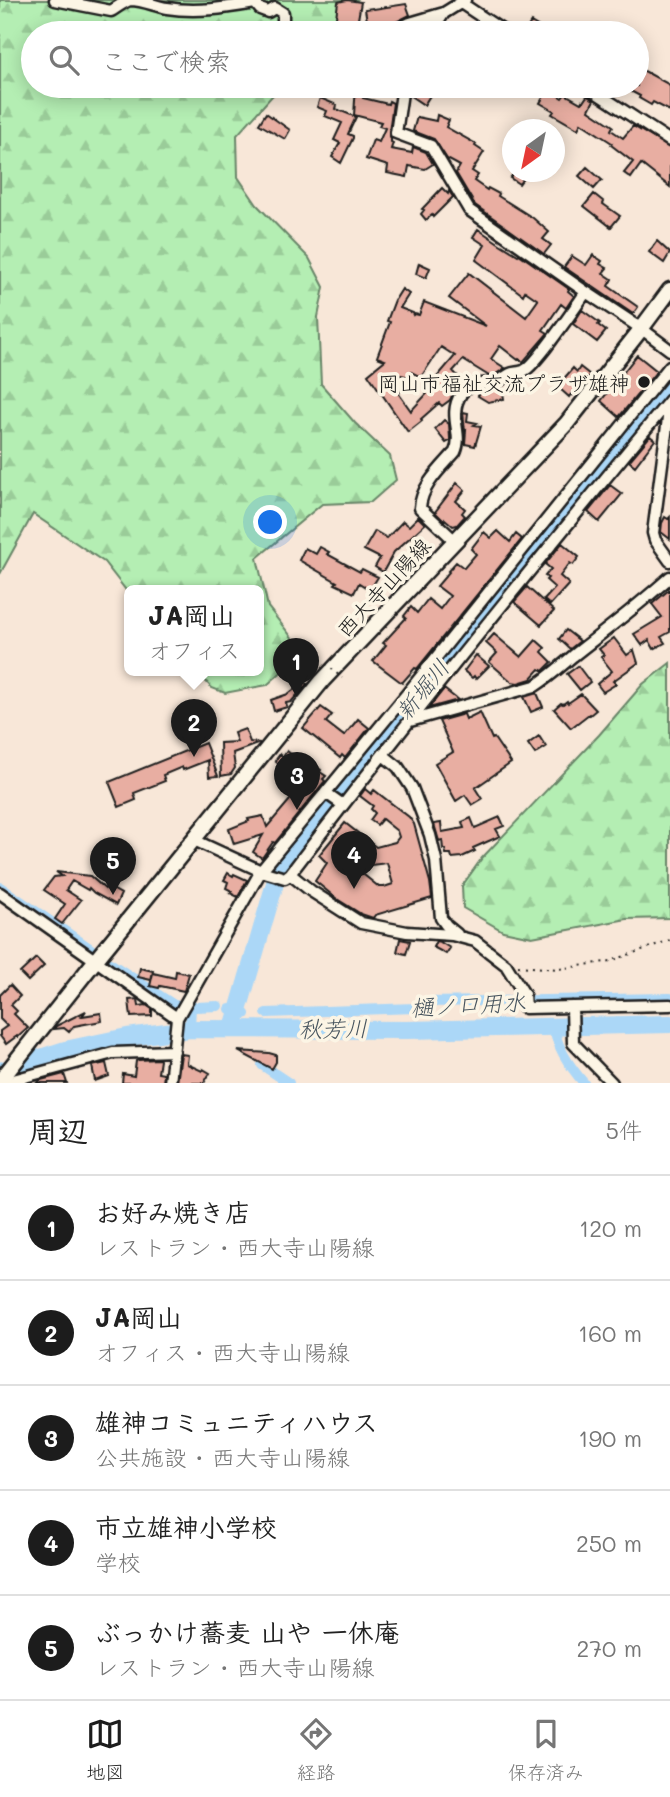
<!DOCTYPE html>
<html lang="ja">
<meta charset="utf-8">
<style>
body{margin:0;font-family:Mali,"Klee One",sans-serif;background:#f2f2f2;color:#222}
.compass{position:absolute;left:502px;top:119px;width:63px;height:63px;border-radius:50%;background:#fff;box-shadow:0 4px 18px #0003;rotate:213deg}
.you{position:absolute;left:271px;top:523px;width:24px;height:24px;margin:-18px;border:5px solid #fff;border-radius:50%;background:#1a73e8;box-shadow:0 0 0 10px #1a73e833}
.badge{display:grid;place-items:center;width:46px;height:46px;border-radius:50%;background:#1c1c1c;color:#fff;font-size:23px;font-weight:700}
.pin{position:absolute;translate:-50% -58px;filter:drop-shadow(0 2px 4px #0008)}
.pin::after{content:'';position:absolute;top:37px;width:24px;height:21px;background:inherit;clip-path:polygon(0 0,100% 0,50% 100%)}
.popup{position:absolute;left:124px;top:585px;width:140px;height:91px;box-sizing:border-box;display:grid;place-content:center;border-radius:10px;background:#fff;filter:drop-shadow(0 2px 5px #0005);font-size:23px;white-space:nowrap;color:#767676}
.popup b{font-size:26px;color:#222}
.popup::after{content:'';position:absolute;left:50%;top:100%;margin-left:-14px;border:14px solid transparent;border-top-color:#fff}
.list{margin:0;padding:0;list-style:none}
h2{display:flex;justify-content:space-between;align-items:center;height:91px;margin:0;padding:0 28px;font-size:30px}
h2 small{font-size:23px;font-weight:400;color:#767676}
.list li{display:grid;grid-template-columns:46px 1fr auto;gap:21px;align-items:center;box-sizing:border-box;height:105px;padding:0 28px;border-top:2px solid #e0e0e0}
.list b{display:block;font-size:26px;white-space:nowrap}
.list p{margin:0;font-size:23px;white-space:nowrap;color:#767676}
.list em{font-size:23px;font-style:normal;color:#767676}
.icon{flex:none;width:38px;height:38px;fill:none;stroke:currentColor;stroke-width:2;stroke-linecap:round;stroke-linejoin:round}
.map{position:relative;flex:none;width:670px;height:1083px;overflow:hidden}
.search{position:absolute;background:#fff;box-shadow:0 4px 18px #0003;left:21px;right:21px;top:21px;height:77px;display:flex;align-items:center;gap:18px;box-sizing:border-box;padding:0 24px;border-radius:38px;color:#767676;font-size:26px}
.sheet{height:616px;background:#fff}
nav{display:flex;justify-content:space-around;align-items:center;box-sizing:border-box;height:98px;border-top:2px solid #e0e0e0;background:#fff;font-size:19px;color:#767676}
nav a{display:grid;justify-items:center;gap:4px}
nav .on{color:#1c1c1c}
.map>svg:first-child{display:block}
</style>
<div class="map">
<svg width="670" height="1083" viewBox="0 0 670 1083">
<defs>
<pattern id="forest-firs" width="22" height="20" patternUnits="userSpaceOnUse" patternTransform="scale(1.75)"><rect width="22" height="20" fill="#b4eeb3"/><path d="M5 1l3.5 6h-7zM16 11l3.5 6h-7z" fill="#9acc99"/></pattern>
</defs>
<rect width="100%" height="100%" fill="#f8e7d8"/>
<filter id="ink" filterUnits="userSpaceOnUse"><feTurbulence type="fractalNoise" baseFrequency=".0143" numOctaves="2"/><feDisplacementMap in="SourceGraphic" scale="14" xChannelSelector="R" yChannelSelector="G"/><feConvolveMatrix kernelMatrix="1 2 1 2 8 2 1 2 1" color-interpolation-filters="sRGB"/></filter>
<g filter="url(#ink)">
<!-- forest -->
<path fill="url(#forest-firs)" stroke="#688568" stroke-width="2" d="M 0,0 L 357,0 L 327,33 L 33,33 L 33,86 L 281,86 L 237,135 L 238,177 L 257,205 L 309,258 L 324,287 L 318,317 L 321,384 L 355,423 L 390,456 L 396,480 L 371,502 L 322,504 L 257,558 L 268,607 L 297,644 L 287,667 L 267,685 L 225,693 L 212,688 L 196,671 L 259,671 L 259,591 L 129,591 L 129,594 L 104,562 L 33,514 L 0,574 Z
M 670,663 L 670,918 L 627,919 L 532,937 L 503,931 L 463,908 L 462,886 L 482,858 L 599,735 L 643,684 Z"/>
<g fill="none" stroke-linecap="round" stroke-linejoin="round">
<!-- canal -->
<path stroke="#abd7f7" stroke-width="10" d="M 0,887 L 91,949
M 110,963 L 174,1005 L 196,1007 L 218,1006
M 230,1009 L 245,1014
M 266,1013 L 416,1008 L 428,1002 L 670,998
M 554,1027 C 557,1048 570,1067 584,1083
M 190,1029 L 191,1006
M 262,1065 L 289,1083"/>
<!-- river -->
<path stroke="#abd7f7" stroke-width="18" d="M 233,1028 L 280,866 L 670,380
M 0,1071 L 65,1050 L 127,1037 L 190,1029 L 407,1030 L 670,1024"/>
</g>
<!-- building -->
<path fill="#e8aea2" stroke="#1c1c1c" stroke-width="2" fill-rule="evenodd" d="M 347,0 L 361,2 L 356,31 L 355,33 L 334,33 L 338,2 Z
M 406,4 L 410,15 L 388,26 L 384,31 L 369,33 L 365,9 L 373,8 L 374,9 Z
M 531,22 L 549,33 L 524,33 Z
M 637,67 L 670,85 L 670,111 L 653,102 L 651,105 L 639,98 L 640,96 L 621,86 L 637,86 Z
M 356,86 L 365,86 L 363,98 L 388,104 L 389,101 L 393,103 L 389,132 L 391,139 L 391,142 L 393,143 L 391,149 L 412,153 L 413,147 L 426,152 L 433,164 L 425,169 L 409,166 L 407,177 L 387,173 L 388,166 L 366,159 L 373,140 L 379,142 L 385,128 L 379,126 L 381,122 L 354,115 Z
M 410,86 L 436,86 L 424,105 L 409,95 Z
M 548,89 L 562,98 L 565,94 L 581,103 L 582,101 L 583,102 L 587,96 L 594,100 L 589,110 L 613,126 L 611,130 L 623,138 L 633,126 L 670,148 L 670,187 L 641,164 L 631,178 L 624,173 L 633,162 L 611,145 L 612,143 L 581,123 L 578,129 L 552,114 L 554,111 L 540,103 Z
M 320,98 L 337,105 L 336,109 L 356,117 L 348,134 L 353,136 L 353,138 L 341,163 L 332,157 L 340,143 L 334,140 L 342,123 L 325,116 L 327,111 L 317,107 Z
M 266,113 L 290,130 L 285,139 L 259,124 Z
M 437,115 L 449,120 L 446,127 L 476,144 L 475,146 L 484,152 L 472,171 L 478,175 L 474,181 L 487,190 L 488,188 L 499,194 L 498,196 L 533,218 L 549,232 L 543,239 L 551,245 L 544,254 L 475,205 L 456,173 L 460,166 L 447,159 L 434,139 L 413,131 L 417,117 L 436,121 Z
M 587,167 L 602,180 L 594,189 L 579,176 Z
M 515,172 L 525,172 L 522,175 L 524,177 L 519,184 L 510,178 Z
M 442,188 L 448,194 L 449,191 L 453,197 L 433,217 L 432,215 L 426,220 L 421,214 L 424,210 L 422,209 Z
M 594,194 L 604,202 L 603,204 L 620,216 L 611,227 L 584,206 Z
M 478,229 L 500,244 L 518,255 L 519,254 L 569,289 L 568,291 L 574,296 L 566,308 L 561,304 L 543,330 L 548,333 L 523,362 L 519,359 L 518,360 L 500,346 L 491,359 L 505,368 L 496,374 L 489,376 L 463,360 L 453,371 L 463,382 L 455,389 L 450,400 L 442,406 L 439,403 L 421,419 L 422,421 L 408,432 L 368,374 L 385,360 L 377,357 L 390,322 L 387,321 L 395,300 L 402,289 L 409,294 L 400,308 L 413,313 L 414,315 L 415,314 L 419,315 L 424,302 L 486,326 L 449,298 L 469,273 L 526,317 L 538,300 L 525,291 L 523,295 L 476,260 L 485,245 L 473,237 ZM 441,347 L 455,356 L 432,383 L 435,385 L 411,411 L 399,394 L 400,391 L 386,372 L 410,377 L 411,372 L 421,377 Z
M 657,241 L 670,253 L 664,263 L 649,252 Z
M 593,255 L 602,261 L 600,264 L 607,268 L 603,273 L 612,279 L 608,286 L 638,307 L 633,314 L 564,267 L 572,256 L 586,265 Z
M 419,263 L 430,268 L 426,278 L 416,274 Z
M 582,310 L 600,323 L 598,325 L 606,331 L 597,342 L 573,324 Z
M 637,355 L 657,371 L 619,417 L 601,401 Z
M 580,367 L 590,375 L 573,395 L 572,393 L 569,397 L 559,388 L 562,385 L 560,383 L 573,368 L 577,372 Z
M 502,387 L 504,399 L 488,402 L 478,396 L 481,391 Z
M 463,412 L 468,413 L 467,421 L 477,423 L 474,425 L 481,426 L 475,446 L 465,444 L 466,430 L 465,431 Z
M 444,420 L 449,424 L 450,438 L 450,441 L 446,443 L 435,429 Z
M 650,436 L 655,440 L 635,466 L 629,461 Z
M 457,483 L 465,490 L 456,501 L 465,509 L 462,513 L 465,516 L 457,525 L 453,526 L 445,519 L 444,521 L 435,512 Z
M 610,485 L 622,494 L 599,522 L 588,512 Z
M 418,517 L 425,524 L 394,552 L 383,572 L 375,567 L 380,558 L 364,550 L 375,531 L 387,538 L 403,521 L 409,526 Z
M 665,517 L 668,519 L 670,517 L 670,539 L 661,532 L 662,523 Z
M 498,531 L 510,542 L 516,534 L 522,539 L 417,669 L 415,668 L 402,683 L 373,661 L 386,645 L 383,643 L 406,618 L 404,616 L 411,607 L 417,613 L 428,599 L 440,609 L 450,596 L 437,586 L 449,572 L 448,571 L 456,562 L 464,568 L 476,554 L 471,549 L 484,532 L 491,538 Z
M 562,543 L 579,557 L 573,565 L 570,563 L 560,576 L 569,584 L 550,605 L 544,600 L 555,588 L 546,580 L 548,578 L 545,576 L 551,569 L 545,564 Z
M 320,547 L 329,552 L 327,554 L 360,572 L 362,569 L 378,577 L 370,590 L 359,583 L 354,593 L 335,584 L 337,582 L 299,560 L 305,548 L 316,554 Z
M 527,587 L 554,611 L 541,625 L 514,602 Z
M 670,589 L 670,632 L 661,637 L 665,643 L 654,649 L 649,640 L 642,645 L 634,634 L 662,617 L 652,604 Z
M 566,630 L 580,641 L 570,649 L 559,639 Z
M 494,634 L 521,657 L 536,640 L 545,648 L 542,652 L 552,662 L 543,671 L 540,669 L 531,679 L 518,683 L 512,682 L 489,662 L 497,653 L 486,643 Z
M 614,638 L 627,655 L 634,650 L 638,663 L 613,681 L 616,684 L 603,692 L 597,684 L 612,671 L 601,657 L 604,655 L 599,649 Z
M 476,655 L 489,666 L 476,679 L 474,676 L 472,678 L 464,671 Z
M 578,666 L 590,682 L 580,690 L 567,674 Z
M 304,682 L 307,684 L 291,702 L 286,703 L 287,707 L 274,711 L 271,700 L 288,694 Z
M 444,689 L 458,700 L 429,708 L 436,699 Z
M 537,693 L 543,707 L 531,712 L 524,697 Z
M 581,694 L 596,710 L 590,715 L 589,714 L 571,728 L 554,709 L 561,703 L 563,704 L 567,701 L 568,703 Z
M 321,707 L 332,715 L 326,722 L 344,736 L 358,719 L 369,728 L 345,758 L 342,755 L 340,758 L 303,728 Z
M 480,712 L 492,739 L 494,738 L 511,763 L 475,788 L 482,799 L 472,805 L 465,795 L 456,801 L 435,763 L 453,752 L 439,721 L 464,714 L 466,719 Z
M 245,729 L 250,742 L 260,743 L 233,753 L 235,768 L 231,774 L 221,776 L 220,743 L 237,742 L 234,733 Z
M 539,736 L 546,747 L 535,754 L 528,744 Z
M 205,743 L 218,776 L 209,777 L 208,760 L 183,770 L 182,767 L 163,775 L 165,781 L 134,793 L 136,800 L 119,807 L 109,782 Z
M 287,751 L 305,765 L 309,760 L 321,770 L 320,772 L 326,776 L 323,779 L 325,781 L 275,843 L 273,842 L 262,858 L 253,852 L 263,835 L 234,844 L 229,829 L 249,821 L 248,819 L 263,816 L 267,827 L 301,787 L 298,784 L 300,782 L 275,761 L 280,754 L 283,757 Z
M 365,789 L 371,794 L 374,790 L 409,817 L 414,824 L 430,882 L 432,898 L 375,915 L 373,918 L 361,914 L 337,899 L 315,881 L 327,863 L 319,855 L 345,823 L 376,847 L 395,842 L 399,837 L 397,831 L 382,819 L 377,825 L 370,820 L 375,813 L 371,809 L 373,806 L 360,796 ZM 387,863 L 393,884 L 384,887 L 379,887 L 354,867 Z
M 500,817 L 504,826 L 496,829 L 500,836 L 473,848 L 475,851 L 462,857 L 452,858 L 451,854 L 446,854 L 445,849 L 443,849 L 442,840 L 439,841 L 434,824 L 441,823 L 442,832 L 464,828 L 462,822 L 471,818 L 475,828 Z
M 56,872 L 90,876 L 105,889 L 107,886 L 121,894 L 116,905 L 94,893 L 89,888 L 88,890 L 72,881 L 66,890 L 81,900 L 62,924 L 55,919 L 65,904 L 44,890 L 54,877 L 62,876 Z
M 228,873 L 233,876 L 234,874 L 247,880 L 238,897 L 230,893 L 232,891 L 226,888 L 228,882 L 224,880 Z
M 400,939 L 410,941 L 406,954 L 397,952 Z
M 436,941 L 440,942 L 450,948 L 446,954 L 433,947 Z
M 36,958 L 44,966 L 28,981 L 20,973 Z
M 140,968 L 153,971 L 151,980 L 138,977 Z
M 176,971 L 189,974 L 184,991 L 165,987 L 160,986 L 159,988 L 150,986 L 153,973 L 175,978 Z
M 10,985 L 20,996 L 11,1005 L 17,1011 L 14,1014 L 28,1028 L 18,1037 L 17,1036 L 6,1044 L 0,1036 L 0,1031 L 7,1026 L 0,1019 L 0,995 Z
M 138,999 L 139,1006 L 146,1005 L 152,1009 L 152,1016 L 131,1017 L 129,1000 Z
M 86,1011 L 82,1016 L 101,1013 L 102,1021 L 74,1026 L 69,1032 L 64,1028 L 54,1029 L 56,1026 Z
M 238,1051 L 269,1053 L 276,1055 L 276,1062 L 272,1069 Z
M 181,1054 L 188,1055 L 187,1064 L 202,1071 L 203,1069 L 210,1073 L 204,1083 L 177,1083 Z
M 159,1059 L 160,1060 L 158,1073 L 164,1074 L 163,1083 L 122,1083 L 123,1074 L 134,1076 L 136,1061 L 138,1060 Z
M 106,1063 L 109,1076 L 95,1081 L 92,1066 Z
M 64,1074 L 67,1083 L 37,1083 L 41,1080 Z"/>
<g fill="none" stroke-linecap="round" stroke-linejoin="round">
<defs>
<path id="street" d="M 55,0 L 111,11 C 116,8 124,2 130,0 C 143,0 155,6 167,8 C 196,13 226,8 255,3 L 260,9 L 268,12 L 275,8 L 283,13 L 283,33
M 461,0 L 461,3 L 506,33
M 391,33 L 410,23 L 444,13
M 431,33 L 444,13 L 465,0
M 403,86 L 396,133 L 431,146 L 469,210 L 586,292 L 642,329 L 670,350
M 586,86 L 670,141
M 670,403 L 653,533 L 655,540 L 670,561
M 455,541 L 420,508 C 421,486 441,468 455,452 C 464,433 447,416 461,394 C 469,382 483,385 495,382 C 501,381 504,377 510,374 C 514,372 521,373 525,370 C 537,364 576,306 586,292
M 410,721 L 535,686 C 549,677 561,666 573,656 C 606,630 639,605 670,577
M 383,755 L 398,767 L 412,788 L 430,835 L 436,860 L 441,918 L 446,925 L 457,934
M 326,793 L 343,805
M 194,840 L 261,871 L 406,695 L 670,366
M 290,874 L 311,891 L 361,923 L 407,932 L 452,935 L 475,941 L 506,965 L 524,994 L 525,1008 L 670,1005
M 0,893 L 177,1018
M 572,1007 L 573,1043 L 612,1083
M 12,1083 L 17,1079 L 113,1053 L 174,1051
M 170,1083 L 177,1018 L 261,871 L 285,878 L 290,874 C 413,713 541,556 670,400"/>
<path id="primary" d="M 0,1081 L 95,961 L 322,681 L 567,423 L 638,333 L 670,290"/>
</defs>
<!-- street casing -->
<use href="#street" stroke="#1c1c1c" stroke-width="15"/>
<!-- primary casing -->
<use href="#primary" stroke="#1c1c1c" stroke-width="19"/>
<!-- path -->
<path stroke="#1c1c1c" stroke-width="2" stroke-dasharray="2 5" stroke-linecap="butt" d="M 319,666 L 318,659 L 322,661
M 518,966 L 559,969 L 611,961 L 670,940"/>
<!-- street -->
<use href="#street" stroke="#fcf5e5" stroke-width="10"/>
<!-- primary -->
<use href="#primary" stroke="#fcf5e5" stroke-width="14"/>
<!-- path-bridge -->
<path stroke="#1c1c1c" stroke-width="2" stroke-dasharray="2 5" stroke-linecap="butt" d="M 326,664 L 342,678"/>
</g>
</g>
<!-- markers -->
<circle fill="#1c1c1c" stroke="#fcf5e5" stroke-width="2.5" cx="644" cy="382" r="7"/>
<g text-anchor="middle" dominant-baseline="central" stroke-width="7" stroke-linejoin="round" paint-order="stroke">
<!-- poi labels -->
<g font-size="21" fill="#1c1c1c" stroke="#fcf5e5" text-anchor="end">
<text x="630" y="382">岡山市福祉交流プラザ雄神</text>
</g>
<!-- street labels -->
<g font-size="21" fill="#1c1c1c" stroke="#fcf5e5">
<text transform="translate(383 587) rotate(-47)">西大寺山陽線</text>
</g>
<!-- water labels -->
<g font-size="23" font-style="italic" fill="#47545e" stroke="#fcf5e5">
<text transform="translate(422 689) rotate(-51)">新堀川</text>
<text transform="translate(468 1004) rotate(-3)">樋ノ口用水</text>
<text transform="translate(333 1028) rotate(-1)">秋芳川</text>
</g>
</g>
</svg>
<svg class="compass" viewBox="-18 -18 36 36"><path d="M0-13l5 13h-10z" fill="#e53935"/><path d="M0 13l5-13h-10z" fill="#767676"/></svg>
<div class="you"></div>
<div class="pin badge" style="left:296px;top:696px">1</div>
<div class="pin badge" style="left:194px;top:757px">2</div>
<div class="popup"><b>JA岡山</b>オフィス</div>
<div class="pin badge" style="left:297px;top:810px">3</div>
<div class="pin badge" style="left:354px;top:889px">4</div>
<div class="pin badge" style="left:113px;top:895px">5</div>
<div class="search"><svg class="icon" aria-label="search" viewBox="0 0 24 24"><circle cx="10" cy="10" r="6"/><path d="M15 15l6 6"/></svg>ここで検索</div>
</div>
<section class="sheet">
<h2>周辺<small>5件</small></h2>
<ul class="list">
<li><span class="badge">1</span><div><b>お好み焼き店</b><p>レストラン · 西大寺山陽線</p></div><em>120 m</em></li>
<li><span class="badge">2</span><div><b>JA岡山</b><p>オフィス · 西大寺山陽線</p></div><em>160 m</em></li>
<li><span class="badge">3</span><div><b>雄神コミュニティハウス</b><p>公共施設 · 西大寺山陽線</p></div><em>190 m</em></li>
<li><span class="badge">4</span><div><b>市立雄神小学校</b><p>学校</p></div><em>250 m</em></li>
<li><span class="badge">5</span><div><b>ぶっかけ蕎麦 山や 一休庵</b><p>レストラン · 西大寺山陽線</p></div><em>270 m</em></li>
</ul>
</section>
<nav>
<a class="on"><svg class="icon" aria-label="map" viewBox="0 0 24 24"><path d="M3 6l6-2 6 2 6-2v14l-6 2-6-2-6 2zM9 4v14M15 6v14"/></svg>地図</a>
<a><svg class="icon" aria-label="directions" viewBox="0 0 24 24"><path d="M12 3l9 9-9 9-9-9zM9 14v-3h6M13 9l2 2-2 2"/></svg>経路</a>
<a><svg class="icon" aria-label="saved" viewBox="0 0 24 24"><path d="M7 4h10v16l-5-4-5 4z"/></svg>保存済み</a>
</nav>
